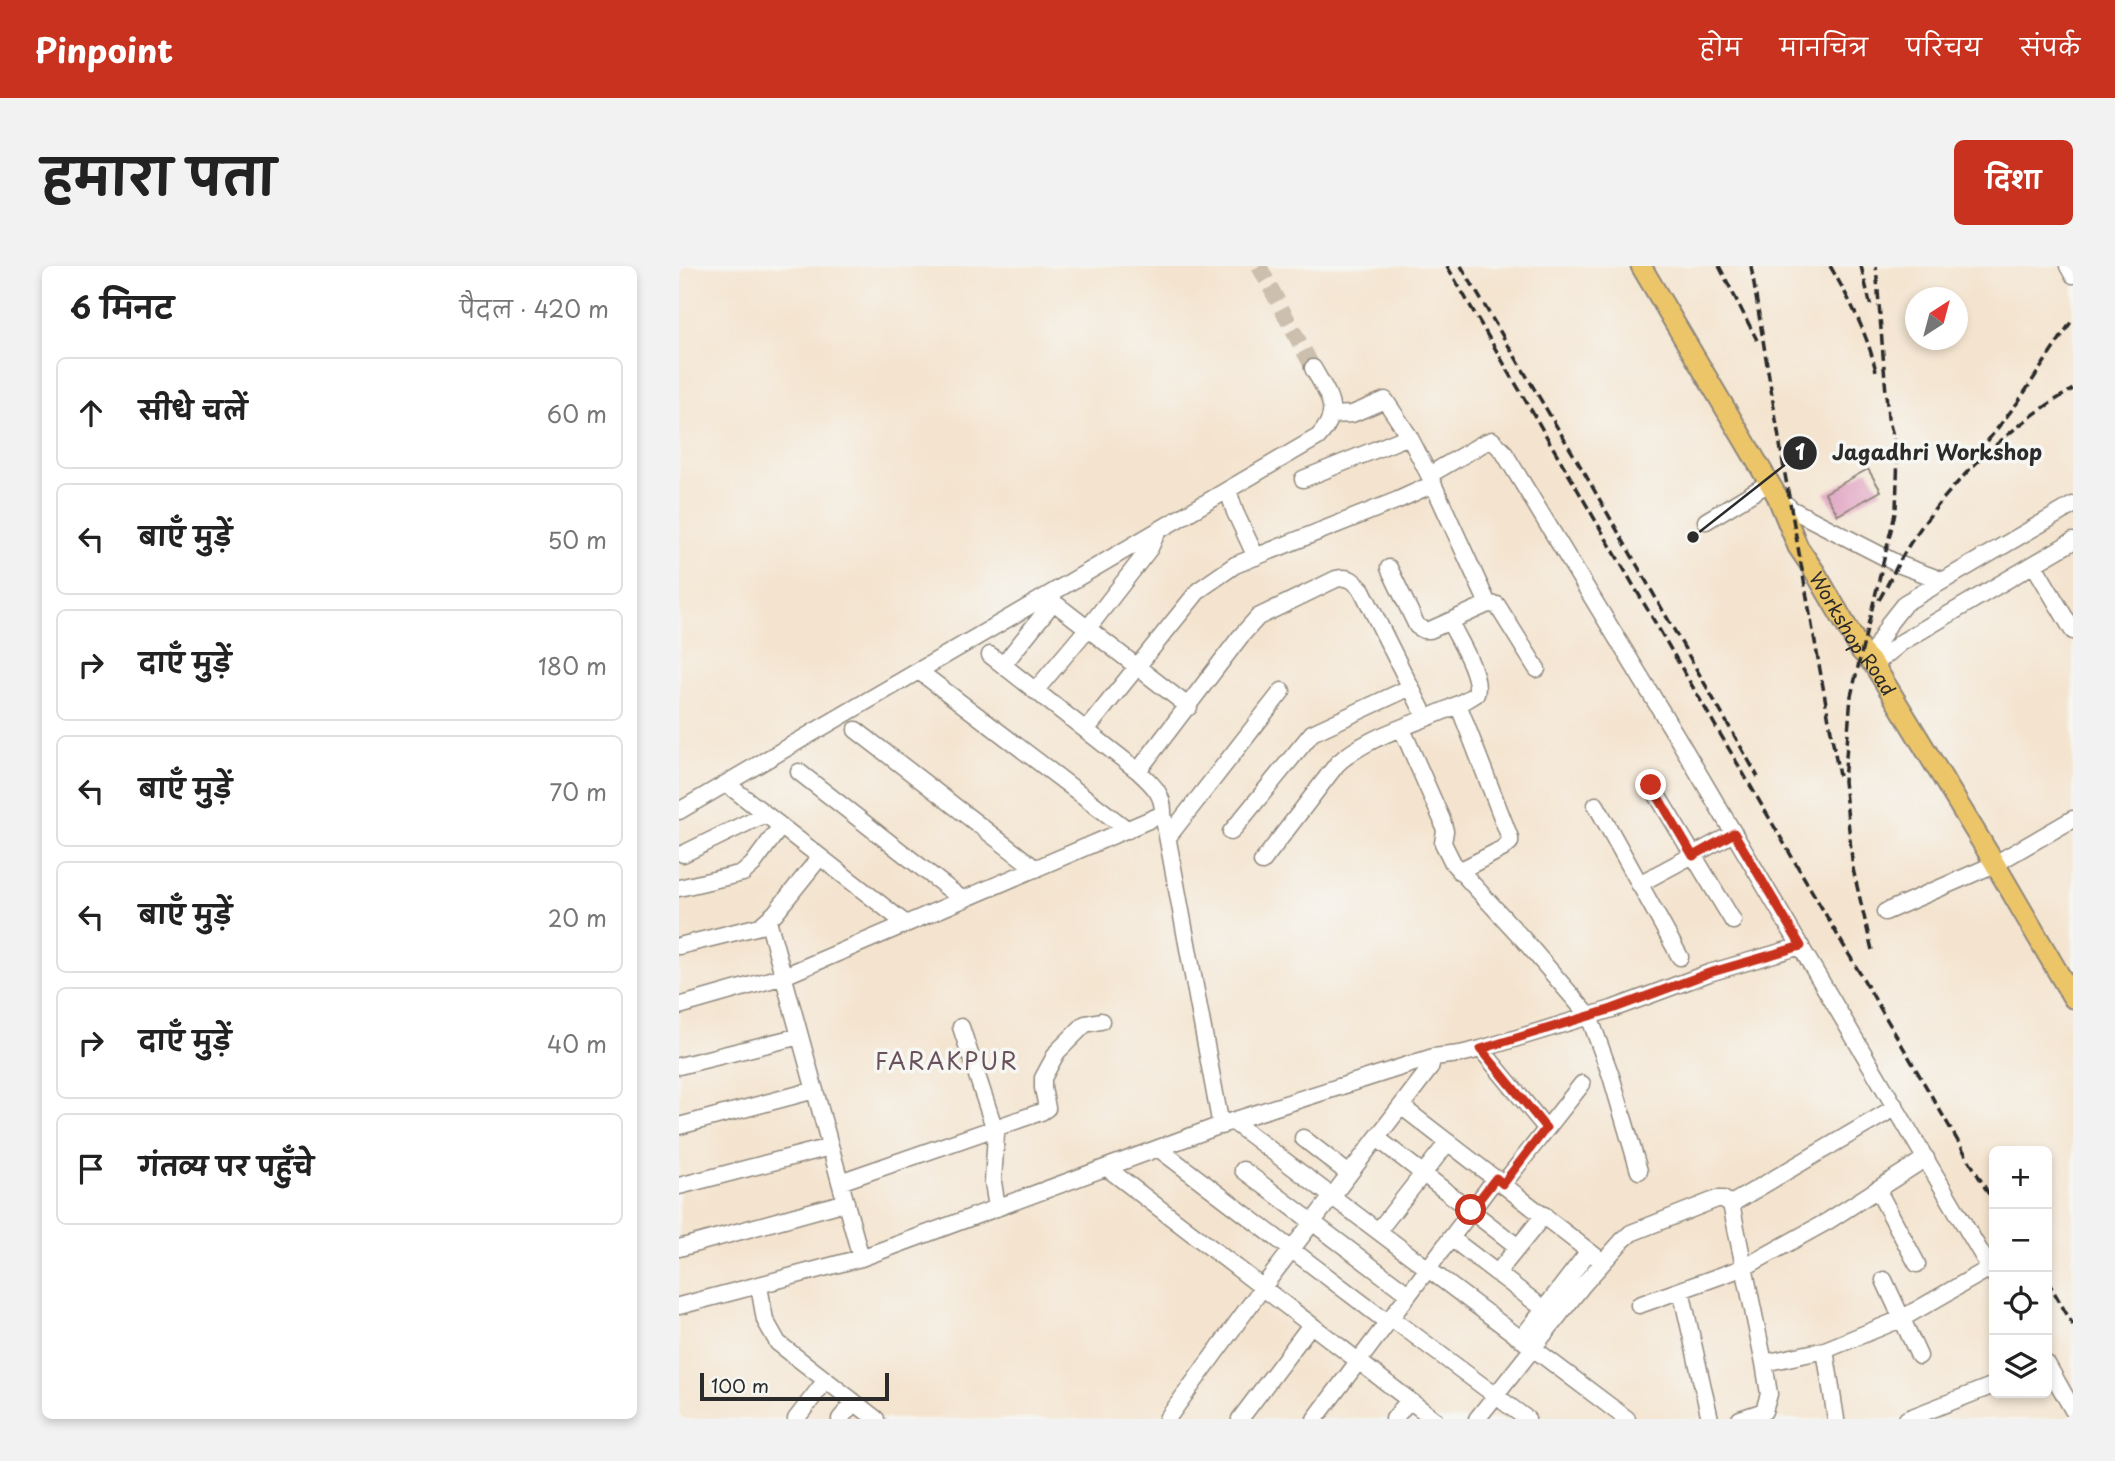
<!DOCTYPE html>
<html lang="hi">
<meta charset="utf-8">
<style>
body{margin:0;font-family:"Playpen Sans","Playpen Sans Deva",sans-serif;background:#f2f2f2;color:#222}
.controls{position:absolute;right:21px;bottom:21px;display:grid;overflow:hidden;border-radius:10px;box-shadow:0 4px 10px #0003}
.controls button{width:63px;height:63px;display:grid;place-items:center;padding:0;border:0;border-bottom:2px solid #e0e0e0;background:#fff;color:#222;font:35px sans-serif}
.compass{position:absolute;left:1226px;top:21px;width:63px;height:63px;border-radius:50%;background:#fff;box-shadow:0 4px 10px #0003;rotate:36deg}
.scale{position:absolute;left:21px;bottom:18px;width:189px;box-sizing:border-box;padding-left:7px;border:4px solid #2b2b2b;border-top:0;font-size:19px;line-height:24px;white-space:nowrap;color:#2b2b2b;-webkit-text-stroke:5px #f6f6f2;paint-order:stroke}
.stop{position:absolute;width:21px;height:21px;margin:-16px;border:5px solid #c8321e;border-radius:50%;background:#fff}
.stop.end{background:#c8321e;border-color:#fff;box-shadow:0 2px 7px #0008}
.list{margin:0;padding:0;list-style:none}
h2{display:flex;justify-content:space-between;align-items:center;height:91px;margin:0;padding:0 28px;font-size:30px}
h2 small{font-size:23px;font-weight:400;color:#767676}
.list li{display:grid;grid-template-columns:46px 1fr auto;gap:21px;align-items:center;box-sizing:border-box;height:112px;margin:0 14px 14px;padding:0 14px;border:2px solid #e0e0e0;border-radius:10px}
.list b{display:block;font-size:26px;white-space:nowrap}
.list em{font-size:23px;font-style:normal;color:#767676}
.icon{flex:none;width:38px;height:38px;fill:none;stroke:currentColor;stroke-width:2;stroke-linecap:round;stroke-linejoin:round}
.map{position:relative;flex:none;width:1394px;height:1153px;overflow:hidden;border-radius:10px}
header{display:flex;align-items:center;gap:42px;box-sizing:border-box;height:98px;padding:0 35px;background:#c8321e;color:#fff}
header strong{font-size:33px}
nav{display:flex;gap:38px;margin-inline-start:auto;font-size:24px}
.intro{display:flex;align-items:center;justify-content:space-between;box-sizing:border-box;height:168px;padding:0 42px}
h1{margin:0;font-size:49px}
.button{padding:18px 32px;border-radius:10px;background:#c8321e;color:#fff;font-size:24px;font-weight:700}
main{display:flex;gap:42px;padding:0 42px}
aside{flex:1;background:#fff;border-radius:10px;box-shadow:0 4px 10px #0003}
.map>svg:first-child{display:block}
</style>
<header>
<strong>Pinpoint</strong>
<nav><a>होम</a><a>मानचित्र</a><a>परिचय</a><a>संपर्क</a></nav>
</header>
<div class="intro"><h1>हमारा पता</h1><a class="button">दिशा</a></div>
<main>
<aside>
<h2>6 मिनट<small>पैदल · 420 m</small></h2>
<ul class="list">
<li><svg class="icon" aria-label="ahead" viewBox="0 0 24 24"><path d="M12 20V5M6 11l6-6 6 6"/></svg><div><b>सीधे चलें</b></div><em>60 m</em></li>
<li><svg class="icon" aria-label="left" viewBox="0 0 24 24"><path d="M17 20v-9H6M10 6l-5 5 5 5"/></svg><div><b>बाएँ मुड़ें</b></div><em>50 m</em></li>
<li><svg class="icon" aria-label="right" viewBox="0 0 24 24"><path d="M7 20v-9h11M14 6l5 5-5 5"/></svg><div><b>दाएँ मुड़ें</b></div><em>180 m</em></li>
<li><svg class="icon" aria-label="left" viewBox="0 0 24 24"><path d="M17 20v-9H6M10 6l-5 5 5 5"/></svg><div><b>बाएँ मुड़ें</b></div><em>70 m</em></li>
<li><svg class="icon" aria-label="left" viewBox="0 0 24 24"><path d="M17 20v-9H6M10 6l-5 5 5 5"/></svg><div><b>बाएँ मुड़ें</b></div><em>20 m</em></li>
<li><svg class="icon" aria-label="right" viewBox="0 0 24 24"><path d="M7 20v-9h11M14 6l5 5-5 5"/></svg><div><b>दाएँ मुड़ें</b></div><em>40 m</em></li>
<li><svg class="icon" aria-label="arrive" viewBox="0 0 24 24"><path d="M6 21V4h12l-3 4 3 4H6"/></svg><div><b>गंतव्य पर पहुँचे</b></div></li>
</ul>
</aside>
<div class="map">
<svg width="1394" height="1153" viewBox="0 0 1394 1153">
<rect width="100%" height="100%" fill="#f6f6f2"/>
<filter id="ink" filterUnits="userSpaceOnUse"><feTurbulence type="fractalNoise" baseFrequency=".0143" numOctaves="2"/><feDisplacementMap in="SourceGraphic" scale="14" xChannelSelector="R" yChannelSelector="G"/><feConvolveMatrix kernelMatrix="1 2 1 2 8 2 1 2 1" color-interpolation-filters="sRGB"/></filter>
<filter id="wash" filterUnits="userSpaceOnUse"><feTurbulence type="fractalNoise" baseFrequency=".00686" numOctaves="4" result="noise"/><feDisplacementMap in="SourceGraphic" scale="28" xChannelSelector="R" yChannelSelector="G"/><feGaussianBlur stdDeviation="1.57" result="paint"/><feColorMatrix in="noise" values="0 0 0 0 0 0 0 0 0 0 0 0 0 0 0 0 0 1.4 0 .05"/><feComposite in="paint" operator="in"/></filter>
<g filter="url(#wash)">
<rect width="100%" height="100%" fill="#f4e4cf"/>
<g id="blocks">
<!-- building -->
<path fill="#df99bb" d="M 1189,203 L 1202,225 L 1159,249 L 1146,227 Z"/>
</g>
</g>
<g filter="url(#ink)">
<use href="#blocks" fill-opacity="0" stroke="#90887d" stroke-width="2"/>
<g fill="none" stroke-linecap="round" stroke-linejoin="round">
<!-- minor-tunnel -->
<path stroke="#ccbfae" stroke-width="16" stroke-dasharray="16 8" stroke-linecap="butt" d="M 580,0 L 634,102"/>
<defs>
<path id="minor" d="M 1389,0 L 1394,9
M 653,149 L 673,148 L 706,134 L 730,170 L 750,209 L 809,338
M 750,209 L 805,177 L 813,174 L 824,185 L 998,471 L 1315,1009
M 624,213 L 730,170
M 549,224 L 556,246 L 577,291
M 1100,232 L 1112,243 L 1219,298 L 1262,314
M 1027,255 L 1090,217
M 1355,299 L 1394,365
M 710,302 L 738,360 L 745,364 L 751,364 L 809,338 L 818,339 L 858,403
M 368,331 L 510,441
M 311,389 L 459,505 C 473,518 485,528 484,548 L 542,860
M 1190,394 L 1211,356 L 1226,337 L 1394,239
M 324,399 L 375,335
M 1195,399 L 1223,376 L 1394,275
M 241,406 L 449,564
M 356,425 L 409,362 L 471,282 L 478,266
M 779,438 L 831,572 L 831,576 L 823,583 L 780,605
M 723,463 L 763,554 L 766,565 L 764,577 L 774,597 L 844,673 L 910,750 L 932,810 L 960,905
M 177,464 L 357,603
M 407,464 L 520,324 L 556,299 L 719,234 L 754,218
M 459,505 L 561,371 L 579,351 L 657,313 C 671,310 674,314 683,324 L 747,452
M 120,506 L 284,634
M 48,518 L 227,658
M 972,519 L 1054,655
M 917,539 L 1001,691
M 0,545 L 639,171 C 664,145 649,129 634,102
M 552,566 L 633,467 L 732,421
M 489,571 L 603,425
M 4,588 L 86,548
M 583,596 L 658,498 C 696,463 754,456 797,428 C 803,410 779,373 771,356
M 960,618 L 1055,567
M 0,622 L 64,607 L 74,598 L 102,560
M 1206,646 L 1316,598 L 1394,553
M 89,654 L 182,992
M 0,680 L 81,660 L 96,647 L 141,591
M 0,740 L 105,710 L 484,548
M 282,761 L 317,867 L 314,916 L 318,942
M 802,783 L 867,862
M 0,800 L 121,770
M 722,840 L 924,996
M 553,855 L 948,1153
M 0,860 L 136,824
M 624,872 L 670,908
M 698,872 L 839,981
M 480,883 L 708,1056
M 428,902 C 538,986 646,1070 755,1153
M 564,904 L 729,1028
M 161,916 L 362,846 L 368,842 L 364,822 L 364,812 L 378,786 L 406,758 L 422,755
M 824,918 L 903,818
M 0,920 L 151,881
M 1198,923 L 1238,998
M 1052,938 L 1217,841
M 699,965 L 769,876
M 772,972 L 865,1043
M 0,982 L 167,936
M 818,1007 L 865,949
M 1205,1014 L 1240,1090
M 80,1020 L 86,1054 L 99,1077 L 197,1153
M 1002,1024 L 1031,1153
M 960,1039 L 1066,1001 L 1149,955 L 1247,892
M 0,1040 L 182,992 L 553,855 L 754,791 L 781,788 L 802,783 L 933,743 L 1030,707 L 1122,680
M 711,1051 L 848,1153
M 842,1073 L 910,985
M 1146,1084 L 1157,1153
M 1085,1097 L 1146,1084 L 1222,1053 L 1311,1002
M 1368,1098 L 1394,1144
M 117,1153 L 147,1114
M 161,1153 L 175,1136
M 488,1153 L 584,1021 L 751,802 L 754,791
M 561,1153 L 631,1060
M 636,1153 L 817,912
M 715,1153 L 730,1134
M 798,1153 L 903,1020 L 944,974 L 952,967 L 1038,933 L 1044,933 L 1052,938 L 1085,1097 L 1090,1128 L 1085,1145 L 1061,1153
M 1228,1153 L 1315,1119"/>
<g id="major">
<path id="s1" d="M 962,0 L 1098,230 L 1119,281 L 1136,306 L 1182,385 L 1195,399 L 1316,598 L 1394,732"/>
</g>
</defs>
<!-- minor casing -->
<use href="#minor" stroke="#90887d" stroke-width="19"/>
<!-- major casing -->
<use href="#major" stroke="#90887d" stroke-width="23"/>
<!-- minor -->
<use href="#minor" stroke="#fff" stroke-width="16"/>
<!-- major -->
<use href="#major" stroke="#edc569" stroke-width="19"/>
<!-- rail -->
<path stroke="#2b2b2b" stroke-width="3.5" stroke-dasharray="10 5" stroke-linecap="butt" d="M 768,0 L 1315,937
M 782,0 L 906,208 L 1079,511
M 1040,0 L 1078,74
M 1072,0 L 1105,203 L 1160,510
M 1151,0 C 1171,34 1188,67 1197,105
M 1182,0 L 1192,41
M 1299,187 L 1339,136 L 1394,53
M 1200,334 C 1212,313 1221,292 1234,273 C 1275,212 1331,160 1394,123
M 1193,684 L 1174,603 L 1165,515 L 1172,430 L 1217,243 L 1219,187 L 1209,152 L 1197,0
M 1368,1014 L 1394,1059"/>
</g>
</g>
<g fill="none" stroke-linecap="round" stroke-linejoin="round" filter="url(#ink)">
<!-- route -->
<path stroke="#c8321e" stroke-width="9" d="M 792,944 L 817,912 L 824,918 L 867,862 L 802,783 L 933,743 L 1030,707 L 1122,680 L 1055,567 L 1014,590 L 972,519"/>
</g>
<g text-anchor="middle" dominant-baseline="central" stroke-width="7" stroke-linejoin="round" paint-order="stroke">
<!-- street labels -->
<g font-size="19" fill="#2b2b2b" stroke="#f6f6f2">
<text stroke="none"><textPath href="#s1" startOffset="425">Workshop Road</textPath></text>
</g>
<!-- quarter labels -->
<g font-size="23" letter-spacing="2" fill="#6a525d" stroke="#f6f6f2">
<text x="268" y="794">FARAKPUR</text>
</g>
</g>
<!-- callouts -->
<path fill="none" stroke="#2b2b2b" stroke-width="2.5" d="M1014 271L1121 187"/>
<g fill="#2b2b2b" stroke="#f6f6f2" stroke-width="2.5">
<circle cx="1014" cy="271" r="7"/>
<circle cx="1121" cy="187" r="18"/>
</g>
<g font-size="21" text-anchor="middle" font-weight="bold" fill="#fff">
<text x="1121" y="194">1</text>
</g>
<g font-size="21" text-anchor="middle" font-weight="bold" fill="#2b2b2b" stroke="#f6f6f2" stroke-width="7" stroke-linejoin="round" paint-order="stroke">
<text x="1258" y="194">Jagadhri Workshop</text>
</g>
</svg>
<div class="controls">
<button>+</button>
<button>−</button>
<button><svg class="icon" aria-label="locate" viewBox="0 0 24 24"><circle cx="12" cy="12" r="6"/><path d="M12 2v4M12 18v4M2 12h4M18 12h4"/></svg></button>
<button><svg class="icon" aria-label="layers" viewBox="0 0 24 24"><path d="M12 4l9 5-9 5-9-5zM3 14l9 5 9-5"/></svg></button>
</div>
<svg class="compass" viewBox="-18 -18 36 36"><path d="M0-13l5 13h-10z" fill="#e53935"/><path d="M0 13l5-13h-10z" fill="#767676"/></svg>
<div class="scale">100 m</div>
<div class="stop" style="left:792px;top:944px"></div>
<div class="stop end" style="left:972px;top:519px"></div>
</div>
</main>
